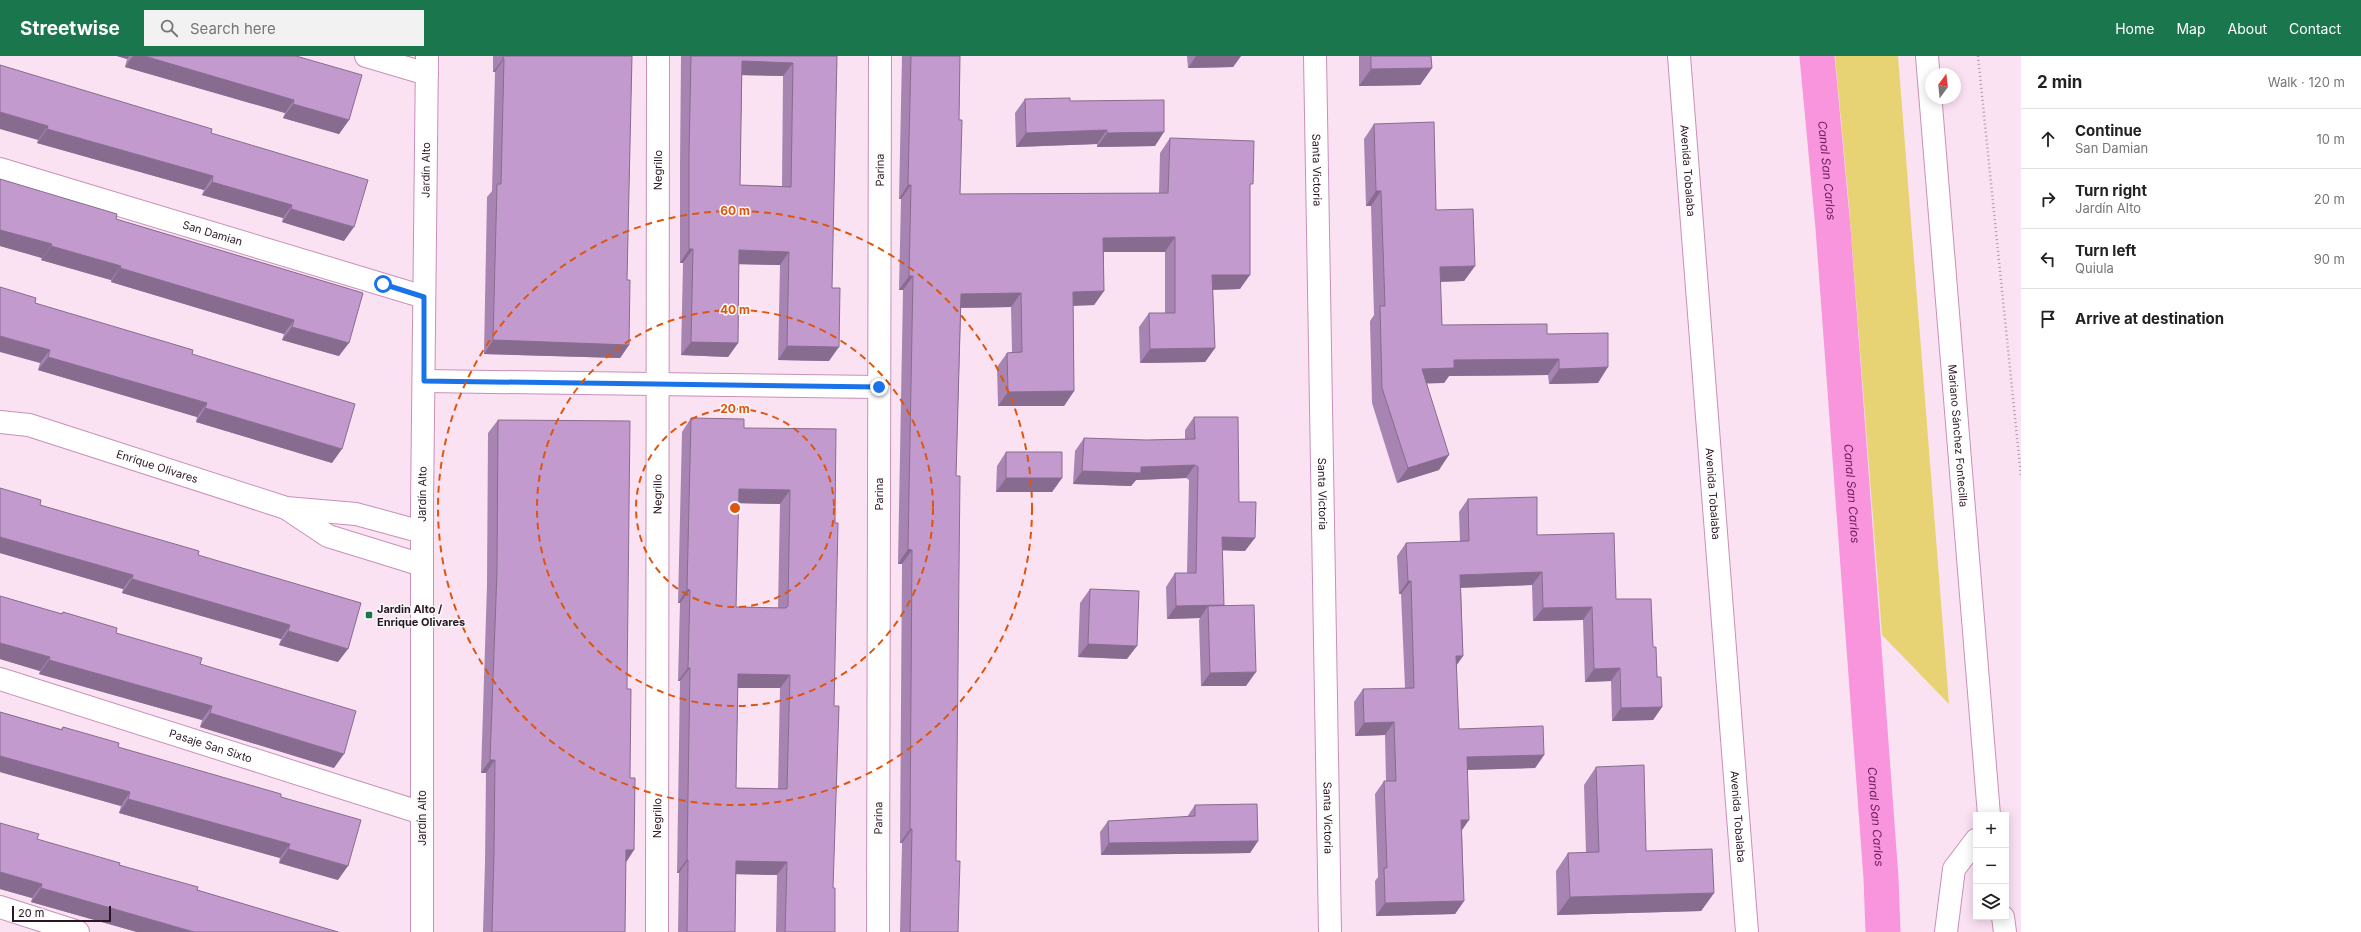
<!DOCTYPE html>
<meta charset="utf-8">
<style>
body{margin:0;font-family:Inter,sans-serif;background:#f2f2f2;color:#222}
.controls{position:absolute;right:12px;bottom:12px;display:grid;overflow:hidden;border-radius:0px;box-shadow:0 2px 10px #0003}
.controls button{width:36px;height:36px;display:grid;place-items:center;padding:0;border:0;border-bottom:1px solid #e0e0e0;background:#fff;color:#222;font:20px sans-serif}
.compass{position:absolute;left:1925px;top:12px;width:36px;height:36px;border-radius:50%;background:#fff;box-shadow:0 2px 10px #0003;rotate:15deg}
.scale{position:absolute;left:12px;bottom:10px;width:99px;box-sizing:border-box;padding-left:4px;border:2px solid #2a1524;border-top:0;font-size:11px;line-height:14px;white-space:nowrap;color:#2a1524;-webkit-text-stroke:3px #f8f8f8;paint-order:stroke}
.stop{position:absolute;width:12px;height:12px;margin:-9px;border:3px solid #1a73e8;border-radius:50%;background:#fff}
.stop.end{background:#1a73e8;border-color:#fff;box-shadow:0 1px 4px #0008}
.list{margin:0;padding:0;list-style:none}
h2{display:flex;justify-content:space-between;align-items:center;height:52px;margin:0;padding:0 16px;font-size:17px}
h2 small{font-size:13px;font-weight:400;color:#767676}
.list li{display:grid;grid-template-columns:26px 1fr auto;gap:12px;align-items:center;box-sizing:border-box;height:60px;padding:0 16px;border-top:1px solid #e0e0e0}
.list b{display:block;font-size:15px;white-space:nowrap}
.list p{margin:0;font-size:13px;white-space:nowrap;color:#767676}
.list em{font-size:13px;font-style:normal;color:#767676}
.icon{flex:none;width:22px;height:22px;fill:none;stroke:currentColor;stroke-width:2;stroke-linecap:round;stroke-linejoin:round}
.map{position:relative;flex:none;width:2021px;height:876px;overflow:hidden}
header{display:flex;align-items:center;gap:24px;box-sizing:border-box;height:56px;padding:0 20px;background:#1a764c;color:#fff}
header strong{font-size:19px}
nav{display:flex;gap:22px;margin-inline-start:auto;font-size:14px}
.search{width:280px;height:36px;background:#f2f2f2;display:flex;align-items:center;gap:10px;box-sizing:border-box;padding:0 14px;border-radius:0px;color:#767676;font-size:15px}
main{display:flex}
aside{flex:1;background:#fff}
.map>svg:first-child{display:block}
</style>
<header>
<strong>Streetwise</strong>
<div class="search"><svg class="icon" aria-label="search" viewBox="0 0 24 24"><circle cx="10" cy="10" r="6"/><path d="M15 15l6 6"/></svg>Search here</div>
<nav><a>Home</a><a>Map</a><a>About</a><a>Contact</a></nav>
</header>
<main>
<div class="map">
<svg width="2021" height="876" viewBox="0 0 2021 876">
<rect width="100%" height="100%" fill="#fbe2f3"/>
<!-- green -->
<path fill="#e7d374" d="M 1835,0 L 1898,0 L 1949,648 L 1882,579 L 1848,139 Z"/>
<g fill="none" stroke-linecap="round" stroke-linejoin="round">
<!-- canal -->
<path stroke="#f895dd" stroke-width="35" id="s1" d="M 1817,0 L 1833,172 L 1881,822 L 1883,876"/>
<defs>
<g id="minor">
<path d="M 366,0 L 427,18"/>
<path id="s2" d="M 1315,0 L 1330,876"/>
<path id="s3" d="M 1679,0 L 1747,876"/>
<path id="s4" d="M 1927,0 L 1989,759"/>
<path id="s5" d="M 0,113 L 424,241"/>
<path d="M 424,325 L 879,331"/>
<path id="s6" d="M 0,366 L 29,369 L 286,452 L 356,458 L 422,476"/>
<path d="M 286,452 L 328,480 L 422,509"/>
<path id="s7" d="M 0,623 L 422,757"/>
<path d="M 0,851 L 78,876"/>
<path d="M 2003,861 L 2005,876"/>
<path id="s8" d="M 422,876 L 422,451 L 427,0"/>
<path id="s9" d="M 657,876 L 658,0"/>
<path id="s10" d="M 878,876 L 880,0"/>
<path d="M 1946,876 L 1954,813 L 1976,784"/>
</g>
</defs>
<!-- minor casing -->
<use href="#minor" stroke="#c890b8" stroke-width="24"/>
<!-- path -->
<path stroke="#ae97a7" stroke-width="2.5" stroke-dasharray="1 3" stroke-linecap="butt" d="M 1978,0 L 2021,420"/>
<!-- minor -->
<use href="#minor" stroke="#fff" stroke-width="22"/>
</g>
<!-- wall -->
<path fill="#a784b1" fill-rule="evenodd" d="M 117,0 L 296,0 L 349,64 L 339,78 L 283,62 L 285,57 L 125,11 L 127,3 Z
M 493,0 L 632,0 L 627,224 L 629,289 L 620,302 L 484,298 L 487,141 L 492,135 L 495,16 L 493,16 Z
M 681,0 L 837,0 L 829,305 L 778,304 L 780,209 L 739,208 L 738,287 L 728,301 L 681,299 L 683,207 L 680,207 L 680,110 ZM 742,19 L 783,20 L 782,130 L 740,129 Z
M 902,0 L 960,0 L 959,64 L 960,138 L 1159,137 L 1160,97 L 1170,82 L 1250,133 L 1240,233 L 1213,234 L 1215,292 L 1205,306 L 1140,307 L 1139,271 L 1149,257 L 1165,257 L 1165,196 L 1104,196 L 1104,235 L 1094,249 L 1073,250 L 1074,335 L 1064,350 L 998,350 L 997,311 L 1007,297 L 1012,296 L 1011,251 L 961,252 L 956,420 L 956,805 L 958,876 L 900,876 L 902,787 L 900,787 L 902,508 L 898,508 L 903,234 L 899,234 L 901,143 L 899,143 Z
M 1187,0 L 1241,0 L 1233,11 L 1188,12 Z
M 1359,0 L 1431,0 L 1432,12 L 1420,29 L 1359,30 Z
M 0,9 L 211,77 L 344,185 L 282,166 L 283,162 L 202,139 L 204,134 L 37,87 L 38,84 Z
M 1025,43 L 1070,45 L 1155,90 L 1097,91 L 1097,88 L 1016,91 L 1015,57 Z
M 1374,68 L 1436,154 L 1475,210 L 1464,225 L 1440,226 L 1442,269 L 1547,278 L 1598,327 L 1549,328 L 1548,319 L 1449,320 L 1444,327 L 1427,327 L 1439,414 L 1397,427 L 1372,347 L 1370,265 L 1374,259 L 1371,150 L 1366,150 L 1364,83 Z
M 0,123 L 116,163 L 363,237 L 339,300 L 282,284 L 284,278 L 111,226 L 111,224 L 41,204 L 42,202 L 0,190 Z
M 35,247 L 192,298 L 332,407 L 196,366 L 197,361 L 38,314 L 40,307 Z
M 1194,361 L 1239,446 L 1245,495 L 1222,494 L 1224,549 L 1224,550 L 1246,630 L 1201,630 L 1199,564 L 1200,562 L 1167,563 L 1166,531 L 1175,517 L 1187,517 L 1189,424 L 1186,422 L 1136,424 L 1131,430 L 1073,428 L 1075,395 L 1084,382 L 1146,384 L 1185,383 L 1185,374 Z
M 691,362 L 744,372 L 835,467 L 833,832 L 835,876 L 776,876 L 777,819 L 736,818 L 735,876 L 678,876 L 679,817 L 677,817 L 680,625 L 678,625 L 680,547 L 678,547 L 682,376 ZM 738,447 L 780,448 L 778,552 L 736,551 ZM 738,632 L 780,632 L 778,733 L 736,732 Z
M 498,364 L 627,633 L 625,876 L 483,876 L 485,807 L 486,717 L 481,717 L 487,529 L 488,377 Z
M 1006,396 L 1062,422 L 1052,436 L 996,436 L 997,410 Z
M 0,432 L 40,449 L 198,499 L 338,606 L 279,589 L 281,583 L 122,537 L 123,533 L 0,497 Z
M 1468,443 L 1537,479 L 1616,543 L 1653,591 L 1662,651 L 1653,664 L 1612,665 L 1611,625 L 1585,626 L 1583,564 L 1533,565 L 1532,529 L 1461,532 L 1463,600 L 1456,609 L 1459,673 L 1544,699 L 1535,712 L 1468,714 L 1462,775 L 1464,845 L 1455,858 L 1376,860 L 1375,825 L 1378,821 L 1375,738 L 1384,725 L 1386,725 L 1385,679 L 1355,680 L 1354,646 L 1363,633 L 1405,632 L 1401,538 L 1399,538 L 1397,500 L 1406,487 L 1460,486 L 1459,456 Z
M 1090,533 L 1127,603 L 1078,601 L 1080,547 Z
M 0,540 L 61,558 L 63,556 L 116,577 L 200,608 L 334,712 L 200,671 L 202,664 L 39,618 L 40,615 L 0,603 Z
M 0,656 L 61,673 L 63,671 L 118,691 L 281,741 L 338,824 L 279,807 L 280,802 L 119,757 L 121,750 L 0,716 Z
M 1596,711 L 1646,795 L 1714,837 L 1701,855 L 1557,859 L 1556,815 L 1568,797 L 1586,797 L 1584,729 Z
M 1195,749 L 1258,785 L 1250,797 L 1101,799 L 1100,776 L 1108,765 L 1187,761 Z
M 0,767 L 37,783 L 119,809 L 197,834 L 338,876 L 137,876 L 31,846 L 32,842 L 0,833 Z"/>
<!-- shaded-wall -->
<path fill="#886c90" d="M 117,0 L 129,0 L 127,3 Z
M 133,0 L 144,0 L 294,44 L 285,57 L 125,11 Z
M 1196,0 L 1241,0 L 1233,11 L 1188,12 Z
M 503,3 L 504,3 L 495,16 L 493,16 Z
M 742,5 L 793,7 L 783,20 L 733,19 Z
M 1432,12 L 1420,29 L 1359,30 L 1371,13 Z
M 293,48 L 349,64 L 339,78 L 283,62 Z
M 0,56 L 48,70 L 38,84 L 0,73 Z
M 47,73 L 213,120 L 204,134 L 37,87 Z
M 1107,74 L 1097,88 L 1016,91 L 1026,77 Z
M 1164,76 L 1155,90 L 1097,91 L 1107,77 Z
M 212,126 L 292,149 L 283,162 L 202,139 Z
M 908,129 L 911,129 L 901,143 L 899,143 Z
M 1376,135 L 1381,135 L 1371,150 L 1366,150 Z
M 291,153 L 354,171 L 344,185 L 282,166 Z
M 0,174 L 52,188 L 42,202 L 0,190 Z
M 1175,181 L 1165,196 L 1093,196 L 1103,182 Z
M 51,190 L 121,210 L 111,224 L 41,204 Z
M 689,193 L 693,193 L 683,207 L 680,207 Z
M 739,194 L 789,196 L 780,209 L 730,208 Z
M 1475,210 L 1464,225 L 1429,226 L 1440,211 Z
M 120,212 L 294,264 L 284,278 L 111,226 Z
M 1212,219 L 1250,219 L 1240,233 L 1202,234 Z
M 909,220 L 913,220 L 903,234 L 899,234 Z
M 1104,235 L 1094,249 L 1063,250 L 1073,236 Z
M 1021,237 L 1011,251 L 951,252 L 961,238 Z
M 292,271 L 349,287 L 339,300 L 282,284 Z
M 0,280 L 50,294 L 40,307 L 0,296 Z
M 493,284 L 629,289 L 620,302 L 484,298 Z
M 691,286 L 738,287 L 728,301 L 681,299 Z
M 787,290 L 839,291 L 829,305 L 778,304 Z
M 1215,292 L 1205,306 L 1140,307 L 1150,293 Z
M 48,301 L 207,347 L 197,361 L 38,314 Z
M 1559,303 L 1548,319 L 1449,320 L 1444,327 L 1411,328 L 1422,313 L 1454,304 Z
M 1608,311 L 1598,327 L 1549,328 L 1559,313 Z
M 1074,335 L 1064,350 L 998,350 L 1008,336 Z
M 205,352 L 342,393 L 332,407 L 196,366 Z
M 1449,399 L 1439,414 L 1397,427 L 1408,412 Z
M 1195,409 L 1186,422 L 1136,424 L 1131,430 L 1073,428 L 1082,415 L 1141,411 Z
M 1006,422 L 1062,422 L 1052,436 L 996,436 Z
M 739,433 L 790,434 L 780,448 L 729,447 Z
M 0,481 L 133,519 L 123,533 L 0,497 Z
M 1222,481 L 1255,482 L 1245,495 L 1212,494 Z
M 908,493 L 912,494 L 902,508 L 898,508 Z
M 1542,516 L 1532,529 L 1451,532 L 1460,519 Z
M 132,523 L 290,569 L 281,583 L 122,537 Z
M 1408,525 L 1411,525 L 1401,538 L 1399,538 Z
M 687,533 L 690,534 L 680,547 L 678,547 Z
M 1224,549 L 1215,562 L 1208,550 L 1200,562 L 1167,563 L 1176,550 Z
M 1592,551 L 1583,564 L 1533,565 L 1543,552 Z
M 288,575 L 348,593 L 338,606 L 279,589 Z
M 0,587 L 50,601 L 40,615 L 0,603 Z
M 1088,588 L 1137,590 L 1127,603 L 1078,601 Z
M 1456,600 L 1463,600 L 1454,613 Z
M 49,604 L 212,650 L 202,664 L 39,618 Z
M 688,612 L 690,612 L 680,625 L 678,625 Z
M 1620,612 L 1611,625 L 1585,626 L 1594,613 Z
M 1256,616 L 1246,630 L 1201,630 L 1210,617 Z
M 738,618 L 790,619 L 780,632 L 729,632 Z
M 1662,651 L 1653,664 L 1612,665 L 1621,652 Z
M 210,657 L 344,698 L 334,712 L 200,671 Z
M 1394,666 L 1385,679 L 1355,680 L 1364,667 Z
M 1544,699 L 1535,712 L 1458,714 L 1467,701 Z
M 0,700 L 130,736 L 121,750 L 0,716 Z
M 490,704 L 495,704 L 486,717 L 481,717 Z
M 128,743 L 290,788 L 280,802 L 119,757 Z
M 1461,764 L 1469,764 L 1460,777 Z
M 910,773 L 912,773 L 902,787 L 900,787 Z
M 1258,785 L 1250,797 L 1101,799 L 1109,787 Z
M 288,793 L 348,810 L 338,824 L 279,807 Z
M 626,794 L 634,794 L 625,808 Z
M 687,803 L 688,804 L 679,817 L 677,817 Z
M 736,805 L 787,806 L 777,819 L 727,818 Z
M 0,816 L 42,828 L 32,842 L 0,833 Z
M 41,832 L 194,876 L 137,876 L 31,846 Z
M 1714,837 L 1701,855 L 1557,859 L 1570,841 Z
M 1464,845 L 1455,858 L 1376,860 L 1385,847 Z"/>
<!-- building -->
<path fill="#c29ace" stroke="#886c90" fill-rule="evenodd" d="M 144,0 L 296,0 L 362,19 L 349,64 L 293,48 L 294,44 Z
M 503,0 L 632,0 L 627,224 L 630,224 L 629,289 L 493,284 L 497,128 L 501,128 L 504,3 L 503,3 Z
M 691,0 L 837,0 L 832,232 L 840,232 L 839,291 L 787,290 L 789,196 L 739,194 L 738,287 L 691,286 L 693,193 L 689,193 L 689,97 ZM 742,5 L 793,7 L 791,131 L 740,129 Z
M 911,0 L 960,0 L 959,64 L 962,64 L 960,138 L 1168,137 L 1170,82 L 1254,85 L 1253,128 L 1250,128 L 1250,219 L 1212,219 L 1215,292 L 1150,293 L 1149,257 L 1175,257 L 1175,181 L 1103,182 L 1104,235 L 1073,236 L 1074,335 L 1008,336 L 1007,297 L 1022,296 L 1021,237 L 961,238 L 956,420 L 960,420 L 956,805 L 960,805 L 958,876 L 910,876 L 912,773 L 910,773 L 912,494 L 908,493 L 913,220 L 909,220 L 911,129 L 908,129 Z
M 1371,0 L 1431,0 L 1432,12 L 1371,13 Z
M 0,9 L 212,73 L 211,77 L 368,124 L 354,171 L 291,153 L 292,149 L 212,126 L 213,120 L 47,73 L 48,70 L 0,56 Z
M 1070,42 L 1070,45 L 1164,44 L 1164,76 L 1107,77 L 1107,74 L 1026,77 L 1025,43 Z
M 1434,66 L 1436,154 L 1473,153 L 1475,210 L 1440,211 L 1442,269 L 1547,268 L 1547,278 L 1608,277 L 1608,311 L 1559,313 L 1559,303 L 1454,304 L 1454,312 L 1422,313 L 1449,399 L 1408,412 L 1382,332 L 1380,250 L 1385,250 L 1381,135 L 1376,135 L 1374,68 Z
M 0,123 L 117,158 L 116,163 L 363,237 L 349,287 L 292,271 L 294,264 L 120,212 L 121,210 L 51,190 L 52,188 L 0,174 Z
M 0,231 L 36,242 L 35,247 L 193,294 L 192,298 L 355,348 L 342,393 L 205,352 L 207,347 L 48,301 L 50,294 L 0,280 Z
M 1194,361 L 1238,361 L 1239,446 L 1256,446 L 1255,482 L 1222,481 L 1224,549 L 1176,550 L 1175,517 L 1196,517 L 1198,411 L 1195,409 L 1141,411 L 1141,417 L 1082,415 L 1084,382 L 1146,384 L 1195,383 Z
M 691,362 L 744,363 L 744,372 L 836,373 L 835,467 L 838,467 L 834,650 L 839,650 L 833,832 L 835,832 L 835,876 L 785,876 L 787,806 L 736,805 L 735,876 L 687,876 L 688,804 L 687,803 L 690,612 L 688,612 L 690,534 L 687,533 ZM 739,433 L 790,434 L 788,550 L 786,552 L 736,551 ZM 738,618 L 790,619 L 787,733 L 736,732 Z
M 498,364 L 630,365 L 627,633 L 631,633 L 630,722 L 635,722 L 634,794 L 626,794 L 625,876 L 492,876 L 494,794 L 495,704 L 490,704 L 497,515 Z
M 1006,396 L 1062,396 L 1062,422 L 1006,422 Z
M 0,432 L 41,444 L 40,449 L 199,495 L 198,499 L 361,547 L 348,593 L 288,575 L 290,569 L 132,523 L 133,519 L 0,481 Z
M 1537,441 L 1537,479 L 1614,477 L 1616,543 L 1651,543 L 1653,591 L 1656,591 L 1657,621 L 1661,621 L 1662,651 L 1621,652 L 1620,612 L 1594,613 L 1592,551 L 1543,552 L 1542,516 L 1460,519 L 1463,600 L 1456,600 L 1459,673 L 1543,670 L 1544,699 L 1467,701 L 1469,764 L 1461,764 L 1464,845 L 1385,847 L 1384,812 L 1387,812 L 1384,725 L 1396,725 L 1394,666 L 1364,667 L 1363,633 L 1414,632 L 1411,525 L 1408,525 L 1406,487 L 1469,485 L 1468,443 Z
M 1090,533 L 1139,535 L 1137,590 L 1088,588 Z
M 0,540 L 62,558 L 63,556 L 117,572 L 116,577 L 202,602 L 200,608 L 356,655 L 344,698 L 210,657 L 212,650 L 49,604 L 50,601 L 0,587 Z
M 1254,549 L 1256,616 L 1210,617 L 1208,550 Z
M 0,656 L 62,674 L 63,671 L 119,687 L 118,691 L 281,738 L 281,741 L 361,764 L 348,810 L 288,793 L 290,788 L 128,743 L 130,736 L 0,700 Z
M 1644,709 L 1646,795 L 1712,793 L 1714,837 L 1570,841 L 1568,797 L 1599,796 L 1596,711 Z
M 1257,748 L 1258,785 L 1109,787 L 1108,765 L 1195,760 L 1195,749 Z
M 0,767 L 39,778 L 37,783 L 120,807 L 119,809 L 198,831 L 197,834 L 338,876 L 194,876 L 41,832 L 42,828 L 0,816 Z"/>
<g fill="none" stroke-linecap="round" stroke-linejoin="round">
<!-- route -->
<path stroke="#1a73e8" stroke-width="5" d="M 383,228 L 424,241 L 424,325 L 879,331"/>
</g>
<!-- distance rings -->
<g fill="none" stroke="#de560d" stroke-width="2" stroke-dasharray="7 5">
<circle cx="735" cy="452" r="99"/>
<circle cx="735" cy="452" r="198"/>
<circle cx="735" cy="452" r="297"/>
</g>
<!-- markers -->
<rect fill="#1a764c" stroke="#f8f8f8" stroke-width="1.5" x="365" y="555" width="8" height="8" rx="2"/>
<g text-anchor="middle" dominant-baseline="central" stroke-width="3" stroke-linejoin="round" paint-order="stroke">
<!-- street labels -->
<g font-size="11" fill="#2a1524" stroke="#f8f8f8">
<text stroke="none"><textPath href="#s8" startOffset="762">Jardín Alto</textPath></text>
<text stroke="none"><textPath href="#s9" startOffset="762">Negrillo</textPath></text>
<text stroke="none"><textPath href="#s10" startOffset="762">Parina</textPath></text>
<text stroke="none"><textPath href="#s2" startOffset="114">Santa Victoria</textPath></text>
<text stroke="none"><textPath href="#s3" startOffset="115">Avenida Tobalaba</textPath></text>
<text stroke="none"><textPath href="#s5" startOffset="222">San Damian</textPath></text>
<text stroke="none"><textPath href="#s4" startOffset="381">Mariano Sánchez Fontecilla</textPath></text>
<text stroke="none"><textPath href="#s6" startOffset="164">Enrique Olivares</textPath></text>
<text stroke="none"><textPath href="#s8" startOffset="438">Jardín Alto</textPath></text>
<text stroke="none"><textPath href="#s9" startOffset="438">Negrillo</textPath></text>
<text stroke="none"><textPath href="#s10" startOffset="438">Parina</textPath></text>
<text stroke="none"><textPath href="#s2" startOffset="438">Santa Victoria</textPath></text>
<text stroke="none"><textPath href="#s3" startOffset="439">Avenida Tobalaba</textPath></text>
<text stroke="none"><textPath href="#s7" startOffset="221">Pasaje San Sixto</textPath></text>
<text stroke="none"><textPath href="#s3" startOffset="763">Avenida Tobalaba</textPath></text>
<text transform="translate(422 762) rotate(-90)">Jardín Alto</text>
<text stroke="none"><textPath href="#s9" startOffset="114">Negrillo</textPath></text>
<text stroke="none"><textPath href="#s10" startOffset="114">Parina</textPath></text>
<text stroke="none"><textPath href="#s2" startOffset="762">Santa Victoria</textPath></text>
</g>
<!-- poi labels -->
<g font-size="11" font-weight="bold" fill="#2a1524" stroke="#f8f8f8" text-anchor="start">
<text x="377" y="553">Jardin Alto /<tspan x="377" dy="13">Enrique Olivares</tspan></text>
</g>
<!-- water labels -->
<g font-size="12" font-style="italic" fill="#721b60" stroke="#f8f8f8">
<text stroke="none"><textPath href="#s1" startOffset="115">Canal San Carlos</textPath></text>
<text stroke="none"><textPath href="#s1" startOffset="439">Canal San Carlos</textPath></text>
<text stroke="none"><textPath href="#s1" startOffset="763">Canal San Carlos</textPath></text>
</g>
</g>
<circle cx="735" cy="452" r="6" fill="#de560d" stroke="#f8f8f8" stroke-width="2"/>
<g font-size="12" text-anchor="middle" font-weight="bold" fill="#de560d" stroke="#f8f8f8" stroke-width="3" stroke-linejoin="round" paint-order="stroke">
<text x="735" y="159">60 m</text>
<text x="735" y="258">40 m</text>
<text x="735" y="357">20 m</text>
</g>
</svg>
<div class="controls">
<button>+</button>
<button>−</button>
<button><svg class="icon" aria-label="layers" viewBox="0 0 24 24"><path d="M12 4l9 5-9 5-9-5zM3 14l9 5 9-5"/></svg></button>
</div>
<svg class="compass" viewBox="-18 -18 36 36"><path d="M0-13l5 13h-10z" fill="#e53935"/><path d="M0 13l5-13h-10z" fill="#767676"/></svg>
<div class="scale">20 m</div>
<div class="stop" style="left:383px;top:228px"></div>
<div class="stop end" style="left:879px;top:331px"></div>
</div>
<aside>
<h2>2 min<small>Walk · 120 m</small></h2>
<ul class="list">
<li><svg class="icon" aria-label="ahead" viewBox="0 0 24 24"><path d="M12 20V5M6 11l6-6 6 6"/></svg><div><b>Continue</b><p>San Damian</p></div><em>10 m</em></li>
<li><svg class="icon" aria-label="right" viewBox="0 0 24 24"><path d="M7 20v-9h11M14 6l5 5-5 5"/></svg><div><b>Turn right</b><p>Jardín Alto</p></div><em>20 m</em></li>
<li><svg class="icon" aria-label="left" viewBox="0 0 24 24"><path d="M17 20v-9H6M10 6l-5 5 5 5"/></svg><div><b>Turn left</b><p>Quiula</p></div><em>90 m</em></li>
<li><svg class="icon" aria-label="arrive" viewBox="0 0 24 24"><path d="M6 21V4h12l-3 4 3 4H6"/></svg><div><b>Arrive at destination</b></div></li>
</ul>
</aside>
</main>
